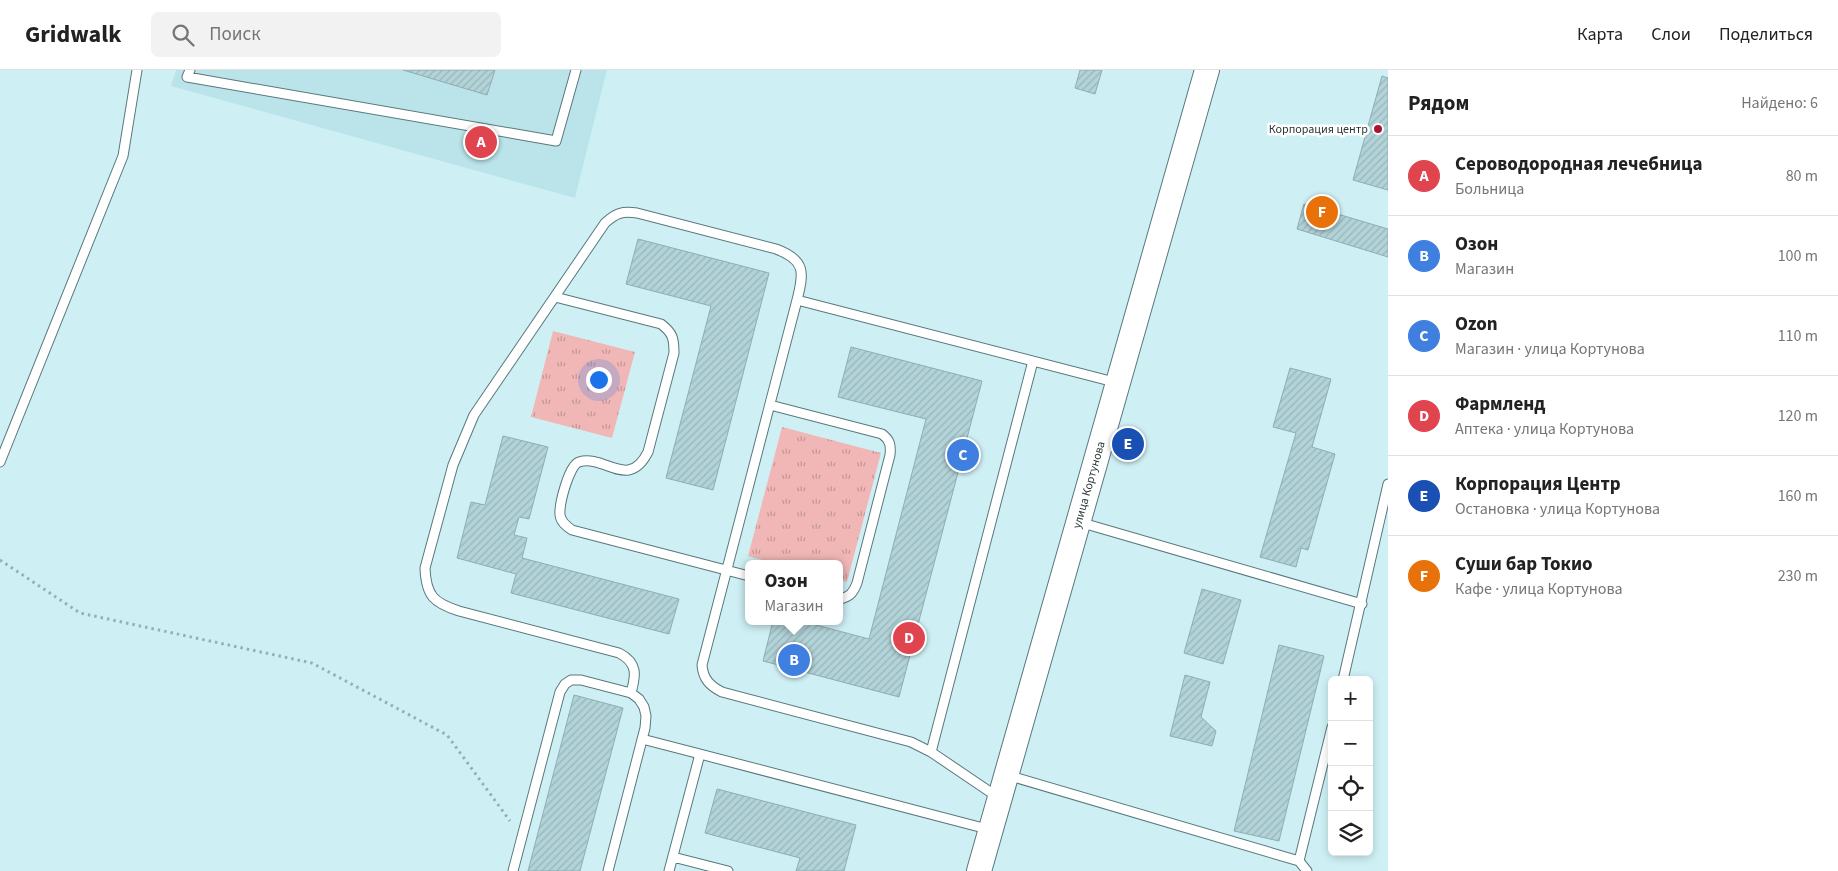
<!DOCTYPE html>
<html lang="ru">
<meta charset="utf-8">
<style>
body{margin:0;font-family:"Source Sans 3",sans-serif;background:#f2f2f2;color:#222}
.controls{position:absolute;right:15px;bottom:15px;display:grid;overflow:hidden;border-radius:8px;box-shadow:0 2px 8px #0003}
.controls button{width:45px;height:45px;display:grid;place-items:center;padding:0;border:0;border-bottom:1px solid #e0e0e0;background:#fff;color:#222;font:25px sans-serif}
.you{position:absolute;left:598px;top:309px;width:18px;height:18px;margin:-12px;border:4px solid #fff;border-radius:50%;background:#1a73e8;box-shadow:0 0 0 8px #1a73e833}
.badge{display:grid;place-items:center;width:32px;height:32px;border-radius:50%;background:#ab1433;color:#fff;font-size:16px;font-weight:700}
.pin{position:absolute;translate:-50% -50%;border:2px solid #fff;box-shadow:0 1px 5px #0006}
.popup{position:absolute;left:745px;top:490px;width:98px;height:65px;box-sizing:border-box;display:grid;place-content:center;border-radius:8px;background:#fff;filter:drop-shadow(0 1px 4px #0005);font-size:16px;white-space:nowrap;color:#767676}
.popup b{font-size:19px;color:#222}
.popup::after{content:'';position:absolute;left:50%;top:100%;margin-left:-10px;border:10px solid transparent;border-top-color:#fff}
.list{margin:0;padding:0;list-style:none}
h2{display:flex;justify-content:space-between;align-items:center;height:65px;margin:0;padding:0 20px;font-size:21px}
h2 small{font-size:16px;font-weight:400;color:#767676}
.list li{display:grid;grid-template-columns:32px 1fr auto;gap:15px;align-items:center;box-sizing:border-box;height:80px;padding:0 20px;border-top:1px solid #e0e0e0}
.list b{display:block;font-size:19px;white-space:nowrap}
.list p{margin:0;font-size:16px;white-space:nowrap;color:#767676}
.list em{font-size:16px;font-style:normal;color:#767676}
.icon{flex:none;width:28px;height:28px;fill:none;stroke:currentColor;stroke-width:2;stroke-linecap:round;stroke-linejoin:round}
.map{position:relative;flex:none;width:1388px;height:801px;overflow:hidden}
header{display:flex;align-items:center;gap:30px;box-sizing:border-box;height:70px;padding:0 25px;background:#fff;border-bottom:1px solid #e0e0e0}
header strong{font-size:24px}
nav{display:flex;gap:28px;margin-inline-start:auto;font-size:18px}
.search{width:350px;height:45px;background:#f2f2f2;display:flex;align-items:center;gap:12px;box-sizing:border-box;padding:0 18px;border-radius:8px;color:#767676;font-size:19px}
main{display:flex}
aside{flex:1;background:#fff}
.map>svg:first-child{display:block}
</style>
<header>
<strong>Gridwalk</strong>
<div class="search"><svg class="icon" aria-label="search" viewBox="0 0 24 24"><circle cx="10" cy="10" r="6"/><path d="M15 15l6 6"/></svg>Поиск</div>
<nav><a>Карта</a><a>Слои</a><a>Поделиться</a></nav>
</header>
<main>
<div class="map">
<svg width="1388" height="801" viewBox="0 0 1388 801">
<defs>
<pattern id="park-tufts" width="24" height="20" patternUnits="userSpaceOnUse" patternTransform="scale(1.25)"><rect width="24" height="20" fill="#f1b7b7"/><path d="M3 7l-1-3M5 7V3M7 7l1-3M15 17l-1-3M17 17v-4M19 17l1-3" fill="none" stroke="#c39696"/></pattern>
<pattern id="building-hatch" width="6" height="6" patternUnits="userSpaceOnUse" patternTransform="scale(1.25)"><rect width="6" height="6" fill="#b2d3d8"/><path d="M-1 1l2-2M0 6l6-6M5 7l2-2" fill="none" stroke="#99b6ba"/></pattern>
</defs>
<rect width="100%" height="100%" fill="#cef0f5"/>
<!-- built -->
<path fill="#bae4ea" d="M 176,0 L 607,0 L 575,128 L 171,16 Z"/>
<!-- park -->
<path fill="url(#park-tufts)" d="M 553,261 L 635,282 L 612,368 L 531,347 Z
M 782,357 L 881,383 L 847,512 L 839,510 L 839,494 L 777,494 L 748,486 Z"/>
<!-- building -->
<path fill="url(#building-hatch)" stroke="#8daeb2" d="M 403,0 L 495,0 L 487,25 Z
M 1080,0 L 1102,0 L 1095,24 L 1075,18 Z
M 1382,6 L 1388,8 L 1388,120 L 1353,110 Z
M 1304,134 L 1388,159 L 1388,187 L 1297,159 Z
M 638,169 L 769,203 L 713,420 L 666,408 L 711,236 L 626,214 Z
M 851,277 L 982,311 L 899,627 L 763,591 L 773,551 L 801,551 L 869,569 L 926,349 L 838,327 Z
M 1290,298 L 1331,309 L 1312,377 L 1335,384 L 1308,480 L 1301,478 L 1296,497 L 1260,487 L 1296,363 L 1273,357 Z
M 503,366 L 548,377 L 529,449 L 519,447 L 514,465 L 527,468 L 522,488 L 679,529 L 669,564 L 511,523 L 516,504 L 457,488 L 471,432 L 485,435 Z
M 1202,519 L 1241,530 L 1223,594 L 1184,583 Z
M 1279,575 L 1324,586 L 1279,771 L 1234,761 Z
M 1185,605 L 1210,612 L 1201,647 L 1216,661 L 1212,676 L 1170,666 Z
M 574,625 L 623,638 L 580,801 L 528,801 Z
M 717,719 L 856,755 L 844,801 L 796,801 L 800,788 L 705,763 Z"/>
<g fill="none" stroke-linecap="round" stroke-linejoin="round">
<defs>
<path id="service" d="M 190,0 L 187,7 L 556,71 L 576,0
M 555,227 L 661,254 C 673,263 674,269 674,283 L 648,382 C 628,421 605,384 579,392 C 569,395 559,434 560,445 C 561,452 566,456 572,460 L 749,506
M 770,335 L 882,364 C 890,370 891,375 890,385 L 857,513 C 853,523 850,527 839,529
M 0,392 L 123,86 L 137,0
M 1079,452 L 1362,534
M 1343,610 L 1388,414
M 631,623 C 636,605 638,593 619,583 L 459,541 C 434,533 426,526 425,498 L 453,395 L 474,345 L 605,153 C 616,143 622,141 637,143 L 776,179 C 806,190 804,203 797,230
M 642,669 L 700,684
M 931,682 L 1033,291
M 1007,705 L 1299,791
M 999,728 L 931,682 L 911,672 L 722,622 C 710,616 703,609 702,595 L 797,230 L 1118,313
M 673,787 L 728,801
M 513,801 L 560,622 L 565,614 L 571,610 L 581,610 L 631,623 L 639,629 L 644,637 L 646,646 L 645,658 L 608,801
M 669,801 L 700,684 L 991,760
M 1307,801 L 1299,791 L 1332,657"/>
<path id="secondary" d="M 979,801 L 1207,0"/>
</defs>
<!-- service casing -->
<use href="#service" stroke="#59787c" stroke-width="11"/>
<!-- secondary casing -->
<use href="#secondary" stroke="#59787c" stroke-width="26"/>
<!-- path -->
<path stroke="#95b0b4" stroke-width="3" stroke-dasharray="2.5 4" stroke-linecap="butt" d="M 0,490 L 80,543 L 312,593 L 447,665 L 510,751"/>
<!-- service -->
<use href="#service" stroke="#fff" stroke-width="9"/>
<!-- secondary -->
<use href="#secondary" stroke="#fff" stroke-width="24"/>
</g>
<!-- markers -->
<circle fill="#ab1433" stroke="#fff" stroke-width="2" cx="1378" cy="59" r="5"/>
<g text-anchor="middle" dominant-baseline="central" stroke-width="5" stroke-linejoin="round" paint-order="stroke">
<!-- poi labels -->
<g font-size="12" fill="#283638" stroke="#fff" text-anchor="end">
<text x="1368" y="59">Корпорация центр</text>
</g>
<!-- street labels -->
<g font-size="12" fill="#283638" stroke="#fff">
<text transform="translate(1089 415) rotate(-74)">улица Кортунова</text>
</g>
</g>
</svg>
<div class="controls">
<button>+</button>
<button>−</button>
<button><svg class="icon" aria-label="locate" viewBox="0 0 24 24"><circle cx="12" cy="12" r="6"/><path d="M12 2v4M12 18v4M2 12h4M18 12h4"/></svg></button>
<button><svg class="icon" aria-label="layers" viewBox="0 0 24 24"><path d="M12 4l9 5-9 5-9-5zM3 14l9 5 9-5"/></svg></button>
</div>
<div class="you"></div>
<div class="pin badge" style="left:481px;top:72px;background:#e0444e">A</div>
<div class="pin badge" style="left:794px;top:590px;background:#3f7fe0">B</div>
<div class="popup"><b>Озон</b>Магазин</div>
<div class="pin badge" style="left:963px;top:385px;background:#3f7fe0">C</div>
<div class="pin badge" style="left:909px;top:568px;background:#e0444e">D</div>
<div class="pin badge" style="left:1128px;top:374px;background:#1a4fb4">E</div>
<div class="pin badge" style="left:1322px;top:142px;background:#e8710a">F</div>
</div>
<aside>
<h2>Рядом<small>Найдено: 6</small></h2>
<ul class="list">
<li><span class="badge" style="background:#e0444e">A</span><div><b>Сероводородная лечебница</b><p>Больница</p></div><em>80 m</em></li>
<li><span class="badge" style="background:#3f7fe0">B</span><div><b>Озон</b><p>Магазин</p></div><em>100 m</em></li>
<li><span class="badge" style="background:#3f7fe0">C</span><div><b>Ozon</b><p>Магазин · улица Кортунова</p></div><em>110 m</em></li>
<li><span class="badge" style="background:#e0444e">D</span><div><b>Фармленд</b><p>Аптека · улица Кортунова</p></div><em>120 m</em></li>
<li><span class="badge" style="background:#1a4fb4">E</span><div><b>Корпорация Центр</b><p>Остановка · улица Кортунова</p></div><em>160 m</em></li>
<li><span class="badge" style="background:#e8710a">F</span><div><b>Суши бар Токио</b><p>Кафе · улица Кортунова</p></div><em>230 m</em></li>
</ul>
</aside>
</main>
